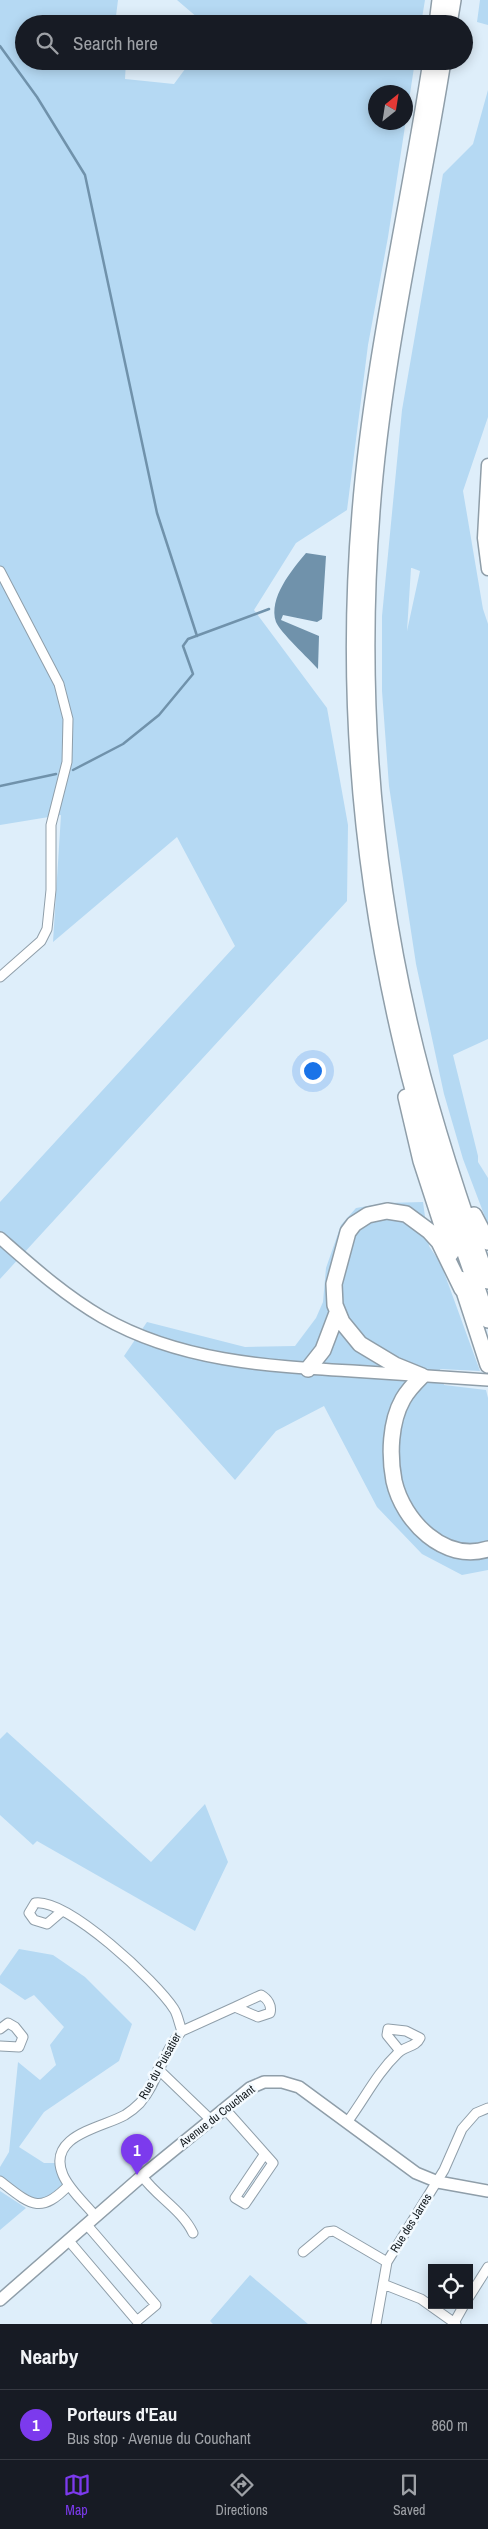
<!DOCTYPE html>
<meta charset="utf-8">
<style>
body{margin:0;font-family:"Archivo Narrow",sans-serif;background:#242831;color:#f1f3f6}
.controls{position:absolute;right:15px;bottom:15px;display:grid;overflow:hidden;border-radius:0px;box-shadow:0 2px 12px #0003}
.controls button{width:45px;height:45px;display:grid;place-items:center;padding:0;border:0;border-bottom:1px solid #363941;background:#171b24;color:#f1f3f6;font:25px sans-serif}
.compass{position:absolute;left:368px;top:85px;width:45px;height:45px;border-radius:50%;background:#171b24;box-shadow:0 2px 12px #0003;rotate:30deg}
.you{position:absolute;left:312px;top:1070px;width:18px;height:18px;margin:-12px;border:4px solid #fff;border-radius:50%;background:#1a73e8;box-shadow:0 0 0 8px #1a73e833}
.badge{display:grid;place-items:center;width:32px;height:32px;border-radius:50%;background:#7c3aed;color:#fff;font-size:16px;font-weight:700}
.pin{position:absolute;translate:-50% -41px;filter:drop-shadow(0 1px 2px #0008)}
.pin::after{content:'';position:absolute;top:26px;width:18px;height:15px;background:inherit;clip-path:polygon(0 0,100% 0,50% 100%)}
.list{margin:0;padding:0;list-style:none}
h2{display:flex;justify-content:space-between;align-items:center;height:65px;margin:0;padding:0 20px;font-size:21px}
h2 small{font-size:16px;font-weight:400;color:#9ea1a6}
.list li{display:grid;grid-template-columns:32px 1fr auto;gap:15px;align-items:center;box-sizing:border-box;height:70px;padding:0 20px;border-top:1px solid #363941}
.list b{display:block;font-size:19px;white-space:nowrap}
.list p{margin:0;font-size:16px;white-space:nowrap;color:#9ea1a6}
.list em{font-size:16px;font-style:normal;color:#9ea1a6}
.icon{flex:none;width:28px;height:28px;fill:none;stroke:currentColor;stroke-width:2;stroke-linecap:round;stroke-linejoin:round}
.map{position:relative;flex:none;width:488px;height:2324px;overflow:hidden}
.search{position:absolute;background:#171b24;box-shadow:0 2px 12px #0003;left:15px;right:15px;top:15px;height:55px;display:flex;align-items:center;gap:12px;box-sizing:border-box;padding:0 18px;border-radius:28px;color:#9ea1a6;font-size:19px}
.sheet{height:135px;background:#171b24}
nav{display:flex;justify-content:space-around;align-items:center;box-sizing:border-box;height:70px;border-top:1px solid #363941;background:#171b24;font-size:14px;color:#9ea1a6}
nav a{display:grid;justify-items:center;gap:2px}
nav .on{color:#7c3aed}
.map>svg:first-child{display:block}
</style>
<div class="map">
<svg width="488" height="2324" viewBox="0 0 488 2324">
<rect width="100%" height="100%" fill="#deeefa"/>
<!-- green -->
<path fill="#b5d9f3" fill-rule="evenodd" d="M 0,0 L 118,0 L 115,24 L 24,24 L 24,61 L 126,61 L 125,79 L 174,84 L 191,61 L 415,61 L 388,237 L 368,345 L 347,510 L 296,543 L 254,610 L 327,708 L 348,825 L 347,901 L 0,1279 L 0,1202 L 235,946 L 177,837 L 53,942 L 61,815 L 0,825 ZM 376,92 L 406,92 L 406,122 L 376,122 Z
M 177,0 L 425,0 L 421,24 L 205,24 Z
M 480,0 L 488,0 L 488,25 L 477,22 Z
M 488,90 L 488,417 L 463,491 L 483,609 L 488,624 L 488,1039 L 453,1055 L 478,1156 L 478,1162 L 488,1178 L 488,1225 L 463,1159 L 444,1094 L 416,964 L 389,786 L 382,691 L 382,616 L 402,410 L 443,174 L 473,144 ZM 412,568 L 420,571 L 407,631 L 411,568 Z
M 423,1202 L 429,1246 L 441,1264 L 480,1371 L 440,1369 L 444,1385 L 486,1390 L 488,1398 L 488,1570 L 462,1575 L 422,1554 L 377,1507 L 324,1406 L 276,1431 L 235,1480 L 124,1356 L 147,1322 L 245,1347 L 295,1346 L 316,1318 L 323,1302 L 326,1268 L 341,1225 L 356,1208 L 386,1203 Z
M 7,1732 L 151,1862 L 205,1804 L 228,1862 L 195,1931 L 37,1841 L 33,1845 L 0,1815 L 0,1739 Z
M 19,1949 L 53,1955 L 85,1977 L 132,2024 L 119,2061 L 44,2112 L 19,2147 L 44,2163 L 55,2163 L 63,2184 L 46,2199 L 33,2198 L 0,2177 L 0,2167 L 9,2152 L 18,2062 L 40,2080 L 56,2065 L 50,2045 L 64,2027 L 34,1995 L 25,2000 L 0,1983 L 0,1976 Z
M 0,2191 L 26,2208 L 0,2230 Z
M 250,2275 L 308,2324 L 213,2324 L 210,2321 Z"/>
<!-- water -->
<path fill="#7092ab" d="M 306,553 L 326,556 L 322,619 L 317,622 L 283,615 L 281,620 L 319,636 L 318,669 C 309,659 280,632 276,622 C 268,598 292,570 306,553 Z"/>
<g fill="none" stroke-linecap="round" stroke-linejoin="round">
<!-- stream -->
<path stroke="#7092ab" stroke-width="2.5" d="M 0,46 L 37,97 L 85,175 L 157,513 L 197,636
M 73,770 L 123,744 L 159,715 L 193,674 L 183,646 L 188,639 L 269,609
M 0,786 L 56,774"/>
<defs>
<path id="minor" d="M 0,571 L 59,684 L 68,719 L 67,762 L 51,825 L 51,890 L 47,929 L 41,941 L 0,977
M 61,1912 L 47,1924 L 34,1920 L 29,1913 L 35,1903 C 67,1898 157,1982 174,2009 C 178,2015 179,2024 182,2031 C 162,2052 159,2081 140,2103 C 136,2107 130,2112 125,2115 C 102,2128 46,2135 63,2175 C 70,2191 86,2204 96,2217
M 0,2029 L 8,2023 L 15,2027 L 23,2037 L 19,2047 L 0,2046
M 182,2031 L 235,2007 L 258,2017 L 270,2013 C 272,2006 268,1999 261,1995 L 235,2007
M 158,2069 L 211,2120
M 225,2109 L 273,2163 L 245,2204 L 235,2198 L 264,2155
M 348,2121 C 365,2098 377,2073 398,2053 C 405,2046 416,2047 420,2038 L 406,2031 L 388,2029 L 387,2035 L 400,2051
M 142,2176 C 157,2197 182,2210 193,2233
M 0,2181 C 31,2205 40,2215 69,2185
M 69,2241 L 137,2321 L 156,2305 L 87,2225
M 303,2252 L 327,2232 L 334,2231 L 387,2262
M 383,2284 L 421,2299 L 456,2324
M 469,2297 L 488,2267
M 454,2323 L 464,2305
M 376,2324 L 387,2262 L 444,2170 L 462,2129 L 476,2113 L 488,2108"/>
<path id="tertiary" d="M 0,1238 C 32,1266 64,1295 102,1317 C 179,1361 265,1366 352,1371 C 397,1374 442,1377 488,1380
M 0,2300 L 142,2176 L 250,2088 L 264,2082 L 282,2082 L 299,2087 L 416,2173 L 438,2182 L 488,2191"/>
<path id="secondary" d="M 488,465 L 484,538 L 488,569"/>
<path id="trunk" d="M 437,24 L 440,0
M 449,24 L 453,0
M 431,61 C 408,212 372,361 360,513 C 345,693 361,874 403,1050 C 424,1142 458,1231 488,1320
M 443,61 C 419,211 383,360 372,511 C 359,682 371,857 410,1025 C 430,1112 458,1197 488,1281
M 406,1097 L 421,1161 L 451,1253
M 474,1215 L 488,1242
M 460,1279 L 488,1365
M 462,1289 L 439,1242 L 429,1231 L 406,1214 L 387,1211 L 368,1215 L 354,1224 L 348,1232 L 334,1284 L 335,1305 L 342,1322 L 360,1344 L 395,1365 L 422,1376 C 415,1383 408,1390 403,1399 C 390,1422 389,1455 394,1481 C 403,1521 444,1563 488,1549
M 308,1369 L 323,1350 L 337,1313"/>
</defs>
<!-- minor casing -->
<use href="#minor" stroke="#8f9ea9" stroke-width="11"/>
<!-- tertiary casing -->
<use href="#tertiary" stroke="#8f9ea9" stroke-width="14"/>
<!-- secondary casing -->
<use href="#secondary" stroke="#8f9ea9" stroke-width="15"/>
<!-- trunk casing -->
<use href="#trunk" stroke="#8f9ea9" stroke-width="18"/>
<!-- minor -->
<use href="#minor" stroke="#fff" stroke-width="9"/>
<!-- tertiary -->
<use href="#tertiary" stroke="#fff" stroke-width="11"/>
<!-- secondary -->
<use href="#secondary" stroke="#fff" stroke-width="12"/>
<!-- trunk -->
<use href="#trunk" stroke="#fff" stroke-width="15"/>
</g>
<g text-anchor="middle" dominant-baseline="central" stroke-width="5" stroke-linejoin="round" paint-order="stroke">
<!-- street labels -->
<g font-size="12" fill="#12181c" stroke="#f3faff">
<text transform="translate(160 2066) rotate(-61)">Rue du Puisatier</text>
<text transform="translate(217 2116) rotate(-38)">Avenue du Couchant</text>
<text transform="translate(411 2223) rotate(-58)">Rue des Jarres</text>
</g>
</g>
</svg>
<div class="controls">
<button><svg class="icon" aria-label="locate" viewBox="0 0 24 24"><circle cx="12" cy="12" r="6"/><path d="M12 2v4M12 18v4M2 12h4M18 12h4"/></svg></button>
</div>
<svg class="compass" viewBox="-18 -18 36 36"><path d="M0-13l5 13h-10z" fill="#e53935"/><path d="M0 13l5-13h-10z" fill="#9ea1a6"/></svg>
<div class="you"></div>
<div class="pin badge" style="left:137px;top:2175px">1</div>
<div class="search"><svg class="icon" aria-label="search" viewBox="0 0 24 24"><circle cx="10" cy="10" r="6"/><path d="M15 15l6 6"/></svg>Search here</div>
</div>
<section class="sheet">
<h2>Nearby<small></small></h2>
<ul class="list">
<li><span class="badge">1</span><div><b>Porteurs d'Eau</b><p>Bus stop · Avenue du Couchant</p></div><em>860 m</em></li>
</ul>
</section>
<nav>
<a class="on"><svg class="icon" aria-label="map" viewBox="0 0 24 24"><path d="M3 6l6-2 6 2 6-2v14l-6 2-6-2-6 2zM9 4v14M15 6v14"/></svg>Map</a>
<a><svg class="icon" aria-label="directions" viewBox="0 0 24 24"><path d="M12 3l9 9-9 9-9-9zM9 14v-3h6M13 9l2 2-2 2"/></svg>Directions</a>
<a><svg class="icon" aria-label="saved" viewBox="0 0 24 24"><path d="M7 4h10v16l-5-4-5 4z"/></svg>Saved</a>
</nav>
